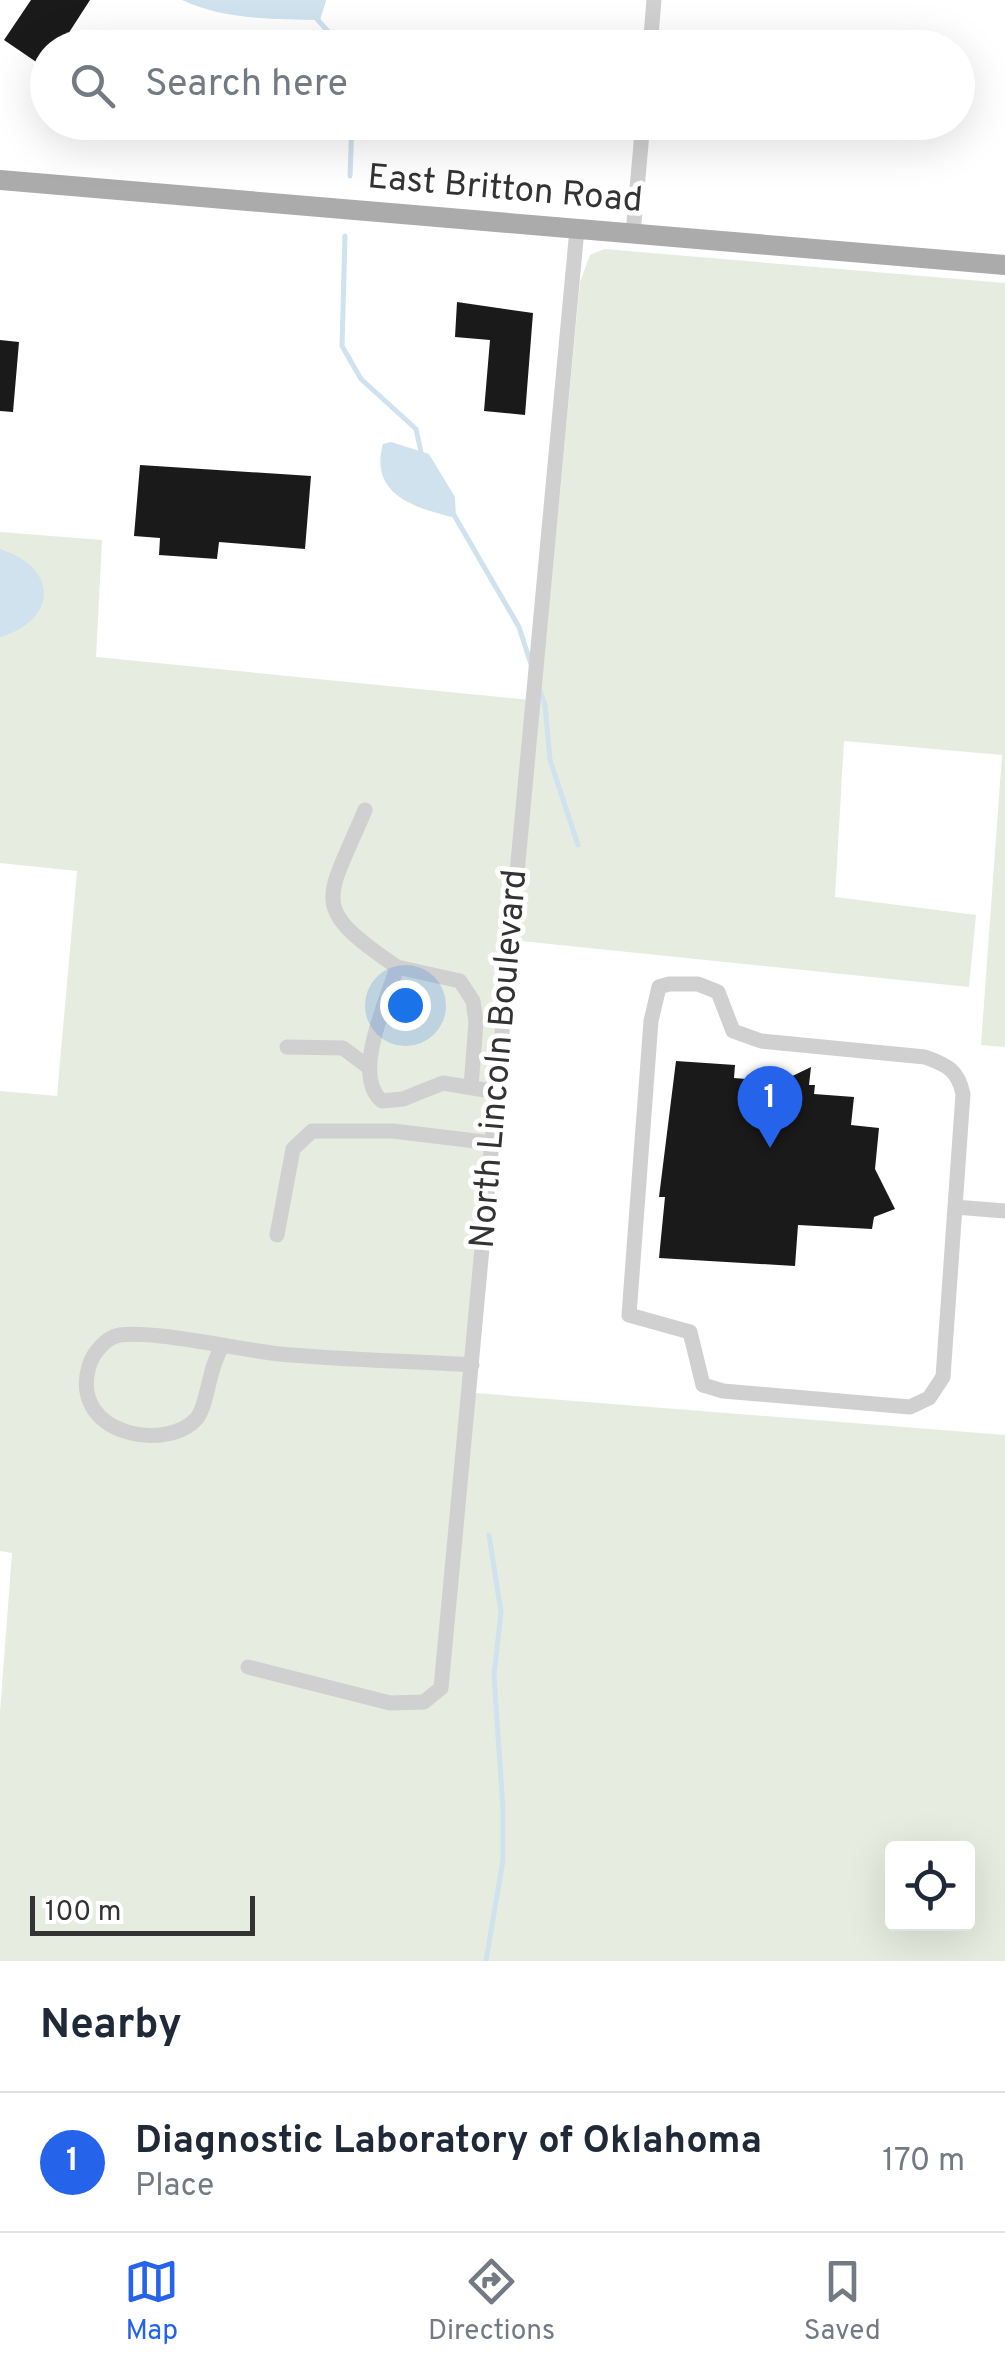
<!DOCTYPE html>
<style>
body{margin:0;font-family:Overpass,sans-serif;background:#f2f2f3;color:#1f2937}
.controls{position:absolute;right:30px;bottom:30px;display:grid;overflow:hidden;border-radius:10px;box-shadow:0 10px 40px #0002}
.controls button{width:90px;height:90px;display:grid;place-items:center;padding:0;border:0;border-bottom:2px solid #e0e1e3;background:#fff;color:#1f2937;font:50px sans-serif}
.scale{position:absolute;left:30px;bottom:25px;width:225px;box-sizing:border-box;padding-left:10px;border:5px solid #333;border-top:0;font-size:28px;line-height:35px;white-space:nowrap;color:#333;-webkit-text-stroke:8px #fff;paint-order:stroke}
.you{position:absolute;left:405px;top:1005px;width:35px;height:35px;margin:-25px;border:8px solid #fff;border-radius:50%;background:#1a73e8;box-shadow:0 0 0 15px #1a73e833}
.badge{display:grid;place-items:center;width:65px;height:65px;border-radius:50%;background:#2563eb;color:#fff;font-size:32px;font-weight:700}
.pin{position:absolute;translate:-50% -82px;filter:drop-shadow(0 2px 5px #0008)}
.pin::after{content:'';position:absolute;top:52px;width:35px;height:30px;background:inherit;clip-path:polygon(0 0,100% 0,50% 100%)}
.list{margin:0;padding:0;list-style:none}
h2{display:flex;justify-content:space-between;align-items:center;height:130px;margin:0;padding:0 40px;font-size:42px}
h2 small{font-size:32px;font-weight:400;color:#747a83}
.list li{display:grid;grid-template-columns:65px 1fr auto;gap:30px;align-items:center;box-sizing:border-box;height:140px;padding:0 40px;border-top:2px solid #e0e1e3}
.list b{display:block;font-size:38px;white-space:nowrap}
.list p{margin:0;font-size:32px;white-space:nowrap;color:#747a83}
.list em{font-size:32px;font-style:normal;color:#747a83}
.icon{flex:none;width:55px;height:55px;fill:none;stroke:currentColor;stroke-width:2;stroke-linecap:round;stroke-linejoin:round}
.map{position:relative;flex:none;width:1005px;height:1961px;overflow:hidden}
.search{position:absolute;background:#fff;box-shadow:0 10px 40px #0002;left:30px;right:30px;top:30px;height:110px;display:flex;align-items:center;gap:25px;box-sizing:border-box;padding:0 35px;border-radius:55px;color:#747a83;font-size:38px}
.sheet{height:270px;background:#fff}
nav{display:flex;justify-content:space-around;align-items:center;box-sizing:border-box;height:140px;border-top:2px solid #e0e1e3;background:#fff;font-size:28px;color:#747a83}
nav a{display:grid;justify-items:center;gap:5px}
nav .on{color:#2563eb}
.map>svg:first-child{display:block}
</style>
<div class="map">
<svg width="1005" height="1961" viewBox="0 0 1005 1961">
<rect width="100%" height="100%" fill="#fff"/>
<!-- green -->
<path fill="#e6ecdf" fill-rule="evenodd" d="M 604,249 L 1005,283 L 1005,1047 L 981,1045 L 1002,755 L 844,741 L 835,897 L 976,915 L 969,987 L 521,941 L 505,951 L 462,1392 L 1005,1435 L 1005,1961 L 0,1961 L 0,1712 L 12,1553 L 0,1551 L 0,1091 L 57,1096 L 77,871 L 0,863 L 0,532 L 102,540 L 96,657 L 540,701 L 580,282 L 590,255 ZM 892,1848 L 968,1848 L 968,1924 L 892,1924 Z"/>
<!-- water -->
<path fill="#cfe2ee" d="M 182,0 L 326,0 L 326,1 L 320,20 C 274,19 224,20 182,0 Z
M 391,442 L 429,454 L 455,497 L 456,518 C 420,509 368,497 383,444 Z
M 0,549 C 62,569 55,622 0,637 Z"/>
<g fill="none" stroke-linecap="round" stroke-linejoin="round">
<!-- stream -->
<path stroke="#cfe2ee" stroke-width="5" d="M 316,18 L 343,48
M 350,176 L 352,122
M 345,236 L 342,346 L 361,379 L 416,429 L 421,452
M 454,515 L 519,627 L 531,664
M 539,689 L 545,705 L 550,760 L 578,845
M 486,1961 L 503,1860 L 503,1809 L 494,1676 L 501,1612 L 489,1535"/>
</g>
<!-- building -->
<path fill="#1a1a1a" d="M 31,0 L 90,0 L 59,48 L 48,48 L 48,70 L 4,40 Z
M 457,302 L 533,313 L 525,415 L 484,411 L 490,340 L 455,337 Z
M 0,340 L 19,342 L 13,412 L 0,411 Z
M 140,465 L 311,476 L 305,549 L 219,542 L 217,559 L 159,555 L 160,538 L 134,536 Z
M 676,1061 L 735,1065 L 734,1078 L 780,1082 L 811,1067 L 809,1085 L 815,1085 L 814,1094 L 854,1097 L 851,1125 L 879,1128 L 875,1169 L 895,1209 L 874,1217 L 872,1229 L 798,1225 L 795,1266 L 659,1258 L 665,1197 L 659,1197 Z"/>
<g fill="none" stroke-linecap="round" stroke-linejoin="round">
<!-- minor -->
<path stroke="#d0d0d0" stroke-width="15" d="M 650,48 L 654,0
M 633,233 L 643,122
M 365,810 C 326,903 308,906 397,967 C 387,1001 351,1076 382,1101 L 403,1099 L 443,1083 L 497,1092
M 397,967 L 460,981 L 473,1001 L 476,1022 L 471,1087
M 669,984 L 698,984 L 718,992 L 733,1031 L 761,1041 L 925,1057 C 947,1065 958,1070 963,1094 L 943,1377 L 929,1398 L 910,1407 L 723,1391 L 703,1385 L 690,1332 L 629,1315 L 651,1021 L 659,987 Z
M 287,1047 L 343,1048 L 367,1066
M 955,1207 L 1005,1211
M 277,1235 L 293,1149 L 312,1131 L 393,1131 L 492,1143
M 222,1347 C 208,1369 208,1404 197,1418 C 167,1453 69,1435 89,1366 C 93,1353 106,1337 120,1335 C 157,1330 239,1350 280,1354 C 344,1360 408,1361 472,1365
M 248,1667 L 390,1703 L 424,1702 L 441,1688 L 577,229"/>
<!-- major -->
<path stroke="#ababab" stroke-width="20" d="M 0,180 L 1005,265"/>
</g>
<g text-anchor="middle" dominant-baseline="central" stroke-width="10" stroke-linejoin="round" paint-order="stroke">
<!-- street labels -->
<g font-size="35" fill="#333" stroke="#fff">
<text transform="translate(505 190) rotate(5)">East Britton Road</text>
<text transform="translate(500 1059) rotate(-85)">North Lincoln Boulevard</text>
</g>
</g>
</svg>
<div class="controls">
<button><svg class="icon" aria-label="locate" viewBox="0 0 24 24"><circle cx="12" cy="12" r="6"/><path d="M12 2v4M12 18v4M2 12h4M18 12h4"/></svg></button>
</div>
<div class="scale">100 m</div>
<div class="you"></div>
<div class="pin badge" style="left:770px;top:1148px">1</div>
<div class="search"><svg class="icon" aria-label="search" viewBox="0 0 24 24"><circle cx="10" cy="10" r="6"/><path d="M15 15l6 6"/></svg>Search here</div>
</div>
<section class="sheet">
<h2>Nearby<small></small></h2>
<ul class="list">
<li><span class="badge">1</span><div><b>Diagnostic Laboratory of Oklahoma</b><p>Place</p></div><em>170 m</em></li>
</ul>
</section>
<nav>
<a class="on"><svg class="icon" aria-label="map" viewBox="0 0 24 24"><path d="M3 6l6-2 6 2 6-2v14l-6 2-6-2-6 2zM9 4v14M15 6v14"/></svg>Map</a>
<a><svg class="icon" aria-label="directions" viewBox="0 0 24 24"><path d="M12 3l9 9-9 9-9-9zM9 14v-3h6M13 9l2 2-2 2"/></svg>Directions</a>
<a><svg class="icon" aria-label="saved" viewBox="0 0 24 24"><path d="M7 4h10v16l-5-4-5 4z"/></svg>Saved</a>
</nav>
